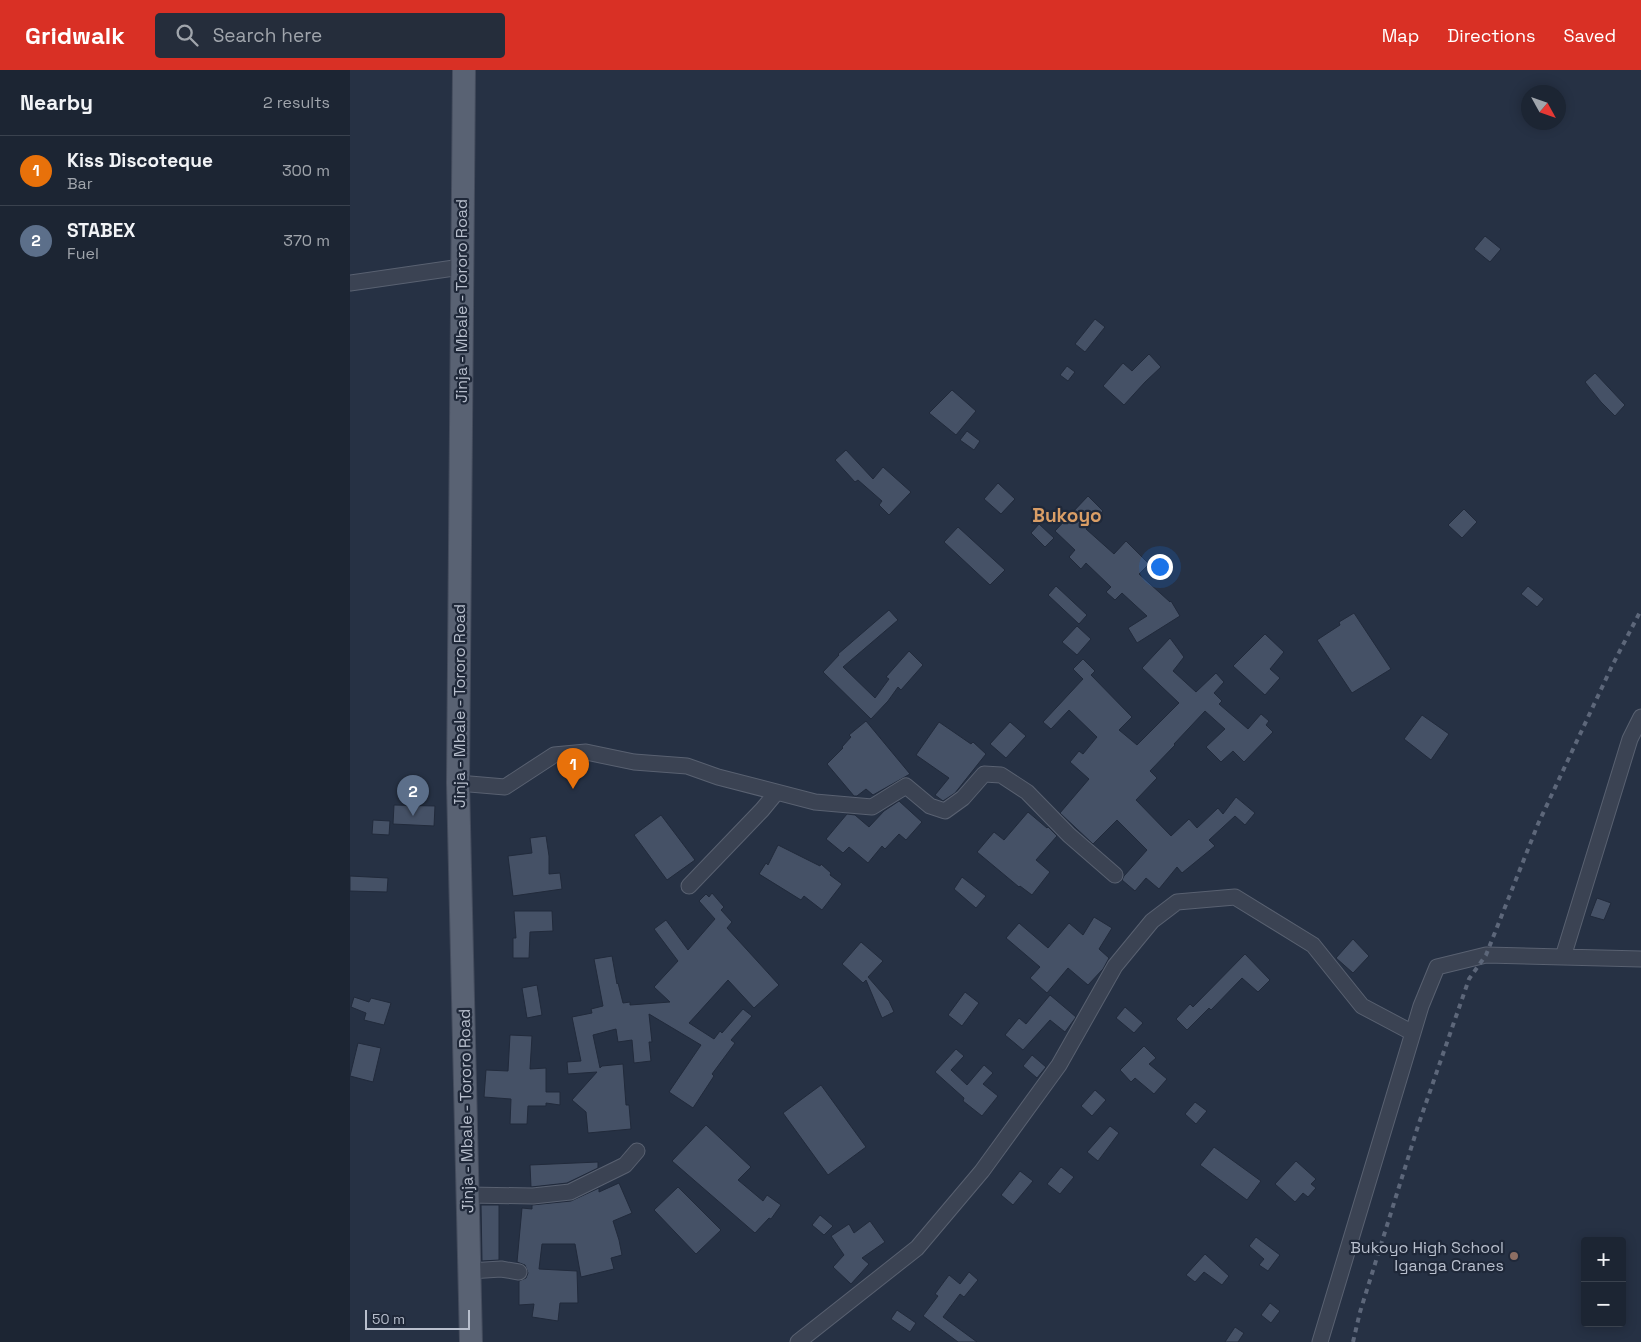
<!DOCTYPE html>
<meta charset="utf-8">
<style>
body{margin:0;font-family:"Space Grotesk",sans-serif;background:#252d3b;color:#f1f3f6}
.controls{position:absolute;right:15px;bottom:15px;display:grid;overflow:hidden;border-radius:5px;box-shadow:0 2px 12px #0003}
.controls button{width:45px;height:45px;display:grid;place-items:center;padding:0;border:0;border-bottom:1px solid #3a424e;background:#1c2533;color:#f1f3f6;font:25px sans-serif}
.compass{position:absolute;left:1171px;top:15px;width:45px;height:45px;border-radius:50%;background:#1c2533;box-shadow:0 2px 12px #0003;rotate:130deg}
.scale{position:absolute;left:15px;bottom:12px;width:105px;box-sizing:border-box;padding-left:5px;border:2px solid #b8bfcd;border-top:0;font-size:14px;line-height:18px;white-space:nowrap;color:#b8bfcd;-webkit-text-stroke:4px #1f2839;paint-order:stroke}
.you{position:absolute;left:809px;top:496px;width:18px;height:18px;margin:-12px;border:4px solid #fff;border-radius:50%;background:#1a73e8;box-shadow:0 0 0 8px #1a73e833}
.badge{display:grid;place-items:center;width:32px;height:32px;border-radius:50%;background:#d93025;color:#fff;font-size:16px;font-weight:700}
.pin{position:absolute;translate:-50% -41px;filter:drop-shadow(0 1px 2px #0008)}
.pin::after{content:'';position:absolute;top:26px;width:18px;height:15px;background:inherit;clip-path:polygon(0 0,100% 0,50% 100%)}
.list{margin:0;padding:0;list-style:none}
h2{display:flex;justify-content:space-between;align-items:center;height:65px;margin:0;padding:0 20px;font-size:21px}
h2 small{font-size:16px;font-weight:400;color:#a0a5ac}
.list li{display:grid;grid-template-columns:32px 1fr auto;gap:15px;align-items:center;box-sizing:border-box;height:70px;padding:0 20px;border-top:1px solid #3a424e}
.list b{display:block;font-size:19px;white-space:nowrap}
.list p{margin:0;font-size:16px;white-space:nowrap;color:#a0a5ac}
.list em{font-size:16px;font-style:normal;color:#a0a5ac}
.icon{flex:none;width:28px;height:28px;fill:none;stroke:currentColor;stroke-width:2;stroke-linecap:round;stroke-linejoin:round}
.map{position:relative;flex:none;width:1291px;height:1272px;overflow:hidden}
header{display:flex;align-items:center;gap:30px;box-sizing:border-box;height:70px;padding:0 25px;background:#d93025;color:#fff}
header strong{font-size:24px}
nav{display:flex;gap:28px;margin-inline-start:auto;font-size:18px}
.search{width:350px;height:45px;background:#252d3b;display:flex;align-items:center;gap:12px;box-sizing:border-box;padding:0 18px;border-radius:5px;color:#a0a5ac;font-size:19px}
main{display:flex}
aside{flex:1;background:#1c2533}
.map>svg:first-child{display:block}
</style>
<header>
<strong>Gridwalk</strong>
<div class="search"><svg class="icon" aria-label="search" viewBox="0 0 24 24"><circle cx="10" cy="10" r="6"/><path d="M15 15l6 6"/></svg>Search here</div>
<nav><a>Map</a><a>Directions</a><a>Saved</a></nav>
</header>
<main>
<aside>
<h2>Nearby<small>2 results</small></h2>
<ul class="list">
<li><span class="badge" style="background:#e8710a">1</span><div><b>Kiss Discoteque</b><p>Bar</p></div><em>300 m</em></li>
<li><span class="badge" style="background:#5c6f8a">2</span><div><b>STABEX</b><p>Fuel</p></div><em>370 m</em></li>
</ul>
</aside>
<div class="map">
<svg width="1291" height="1272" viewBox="0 0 1291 1272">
<rect width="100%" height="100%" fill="#263144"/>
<!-- building -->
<path fill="#455166" stroke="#212a3b" d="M 1135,166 L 1151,179 L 1140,192 L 1124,179 Z
M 745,249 L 755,257 L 735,282 L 725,274 Z
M 799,284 L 811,297 L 795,312 L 774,335 L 753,316 L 773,293 L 782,301 Z
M 717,296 L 725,302 L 718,311 L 710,305 Z
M 1245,303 L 1275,335 L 1265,346 L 1251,332 L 1235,312 Z
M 602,320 L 626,341 L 606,365 L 579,343 Z
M 617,361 L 630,371 L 624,380 L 610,370 Z
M 496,380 L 523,409 L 533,397 L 561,422 L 539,445 L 529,435 L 532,431 L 508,410 L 505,412 L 485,390 Z
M 648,413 L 665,429 L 651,444 L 634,429 Z
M 738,426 L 753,441 L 736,459 L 764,484 L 776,471 L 799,494 L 789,504 L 820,532 L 821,531 L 830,546 L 787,573 L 778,558 L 797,546 L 772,523 L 765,530 L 756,522 L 761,517 L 736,493 L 731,499 L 719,487 L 725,480 L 705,461 Z
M 1114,439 L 1127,452 L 1112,468 L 1098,455 Z
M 689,454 L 704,468 L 695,477 L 681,463 Z
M 608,457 L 655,500 L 640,515 L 594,472 Z
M 706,516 L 737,545 L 729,554 L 698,525 Z
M 1178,516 L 1194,529 L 1187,537 L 1171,524 Z
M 539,540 L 548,550 L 493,597 L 525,628 L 539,609 L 536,607 L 559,581 L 573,595 L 551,620 L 548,617 L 538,631 L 521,649 L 473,602 L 489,585 L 488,584 Z
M 1004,543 L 1041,599 L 1002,623 L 967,570 L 990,555 L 989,552 Z
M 727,556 L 741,569 L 727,585 L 712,572 Z
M 915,564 L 934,582 L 920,599 L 930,608 L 915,625 L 883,596 Z
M 820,568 L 834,587 L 823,601 L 846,622 L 866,603 L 874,612 L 864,623 L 872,631 L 869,634 L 898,659 L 911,644 L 919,651 L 916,655 L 923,662 L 894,692 L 883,681 L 871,692 L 856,677 L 875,659 L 855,641 L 824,674 L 825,675 L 800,701 L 807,708 L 786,730 L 821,766 L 839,749 L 847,758 L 868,738 L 873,744 L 886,727 L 905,743 L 895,755 L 885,746 L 859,770 L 865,776 L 832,803 L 827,797 L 809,819 L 796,808 L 785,821 L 772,810 L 774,806 L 797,780 L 767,750 L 743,774 L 710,743 L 739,709 L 720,692 L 729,681 L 733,684 L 747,667 L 719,640 L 701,659 L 693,652 L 733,609 L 723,599 L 733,589 L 745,601 L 741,605 L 782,647 L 769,660 L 787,675 L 829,633 L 792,598 Z
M 1072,645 L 1099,664 L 1081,690 L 1054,669 Z
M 516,651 L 560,704 L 523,725 L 516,719 L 507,726 L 504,726 L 477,694 L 493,678 L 492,677 L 501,667 L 499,665 Z
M 589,652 L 621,674 L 623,672 L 636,684 L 605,723 L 593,731 L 585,725 L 599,708 L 566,685 Z
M 660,652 L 676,666 L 656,688 L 640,674 Z
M 549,731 L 572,752 L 556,770 L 549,764 L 535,779 L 532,776 L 518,793 L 499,777 L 493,783 L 476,769 L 497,744 L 505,745 L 519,757 L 534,741 Z
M 44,735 L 85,736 L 84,756 L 43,754 Z
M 678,742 L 697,758 L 698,757 L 707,766 L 686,790 L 700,802 L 682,825 L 670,816 L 669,817 L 627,782 L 644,762 L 654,770 Z
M 311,745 L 345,790 L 317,810 L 284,765 Z
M 23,750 L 40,751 L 39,765 L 22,764 Z
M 196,766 L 199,786 L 199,804 L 210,803 L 212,819 L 163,826 L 158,786 L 182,783 L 180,768 Z
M 428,775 L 470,796 L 471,794 L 481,803 L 480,805 L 492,814 L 472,840 L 454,826 L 451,830 L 409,804 L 416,793 L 418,795 Z
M 0,806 L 38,808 L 37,822 L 0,821 Z
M 612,807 L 636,826 L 626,838 L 604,819 Z
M 362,823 L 374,837 L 371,840 L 382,852 L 377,858 L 429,915 L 404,938 L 378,910 L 339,953 L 364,969 L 370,961 L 372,963 L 393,939 L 402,946 L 381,970 L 385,973 L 362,1004 L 364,1006 L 343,1038 L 319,1022 L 351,975 L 299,944 L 302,972 L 299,972 L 301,991 L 284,993 L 282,970 L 268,972 L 266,959 L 243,965 L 250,998 L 252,996 L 273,994 L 276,1035 L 279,1035 L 281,1059 L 238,1063 L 236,1042 L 222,1030 L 247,1002 L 218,1004 L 217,992 L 231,991 L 222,947 L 242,943 L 241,939 L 253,936 L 244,889 L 262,886 L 267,914 L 268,913 L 273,933 L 280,932 L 280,935 L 320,932 L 304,917 L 328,891 L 304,859 L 316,850 L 338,880 L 365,849 L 349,831 L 356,824 L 359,827 Z
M 1247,828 L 1261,833 L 1254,850 L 1240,846 Z
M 164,841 L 202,841 L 203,861 L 180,862 L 179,888 L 163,888 L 163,868 L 166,868 Z
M 744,847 L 762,858 L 749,879 L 759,888 L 753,899 L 738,915 L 718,898 L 697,923 L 680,908 L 690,897 L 656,868 L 669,853 L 698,878 L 719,853 L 733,865 Z
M 1003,869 L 1019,886 L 1003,903 L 986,888 Z
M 511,872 L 533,891 L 518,907 L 539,931 L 544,942 L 532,948 L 516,910 L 513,913 L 492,894 Z
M 895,884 L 920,910 L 908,922 L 892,908 L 861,940 L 859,938 L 837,960 L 826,949 L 840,934 L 843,937 Z
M 187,915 L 192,945 L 177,948 L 172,918 Z
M 615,922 L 629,933 L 612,956 L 598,945 Z
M 700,925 L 726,947 L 715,962 L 700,950 L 673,980 L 655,965 L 669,948 L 676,954 Z
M 4,927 L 19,932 L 21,928 L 41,933 L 34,955 L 14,950 L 16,943 L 1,937 Z
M 775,937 L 793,953 L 784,963 L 766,948 Z
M 160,965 L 182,966 L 180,999 L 196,998 L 196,1022 L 210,1022 L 210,1035 L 196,1033 L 196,1036 L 178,1036 L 177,1054 L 160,1054 L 161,1029 L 134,1027 L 136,1000 L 158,1001 Z
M 8,973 L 31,978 L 23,1012 L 0,1006 Z
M 794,976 L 806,988 L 799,994 L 817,1009 L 804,1024 L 785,1008 L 781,1012 L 770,1000 Z
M 606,979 L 614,986 L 601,1000 L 617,1015 L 634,995 L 643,1003 L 633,1014 L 648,1026 L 632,1046 L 613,1031 L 614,1028 L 585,1002 Z
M 682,985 L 696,997 L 687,1008 L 673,996 Z
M 471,1015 L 516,1077 L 478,1105 L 433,1043 Z
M 745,1020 L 756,1030 L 742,1046 L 731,1036 Z
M 845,1032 L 857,1041 L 846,1054 L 835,1044 Z
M 356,1055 L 401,1097 L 388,1110 L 413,1131 L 417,1125 L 431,1135 L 421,1149 L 419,1148 L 405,1163 L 322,1091 Z
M 760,1056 L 769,1063 L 748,1091 L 737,1082 Z
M 864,1077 L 911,1111 L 897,1130 L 850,1095 Z
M 946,1091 L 966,1109 L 961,1114 L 966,1118 L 958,1127 L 953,1123 L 945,1132 L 925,1114 Z
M 248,1092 L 248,1098 L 217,1113 L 181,1117 L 180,1095 Z
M 711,1097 L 724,1107 L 710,1124 L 697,1114 Z
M 670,1101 L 683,1111 L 663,1135 L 651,1125 Z
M 269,1113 L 282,1143 L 263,1151 L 269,1170 L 272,1185 L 261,1188 L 264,1199 L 231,1207 L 225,1174 L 192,1174 L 189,1199 L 227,1201 L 228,1233 L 210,1233 L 208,1251 L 182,1247 L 184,1234 L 169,1235 L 169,1211 L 176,1208 L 178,1203 L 175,1195 L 167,1192 L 172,1138 L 182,1139 L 182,1135 L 221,1131 L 249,1118 L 249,1122 Z
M 328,1117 L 371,1160 L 346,1184 L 304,1140 Z
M 131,1135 L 149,1135 L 149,1190 L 132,1191 Z
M 470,1145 L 483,1156 L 474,1165 L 462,1155 Z
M 520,1151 L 535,1172 L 512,1188 L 519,1194 L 501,1214 L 483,1197 L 494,1185 L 481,1166 L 499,1154 L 504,1163 Z
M 906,1167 L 930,1185 L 918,1201 L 909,1195 L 914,1189 L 899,1176 Z
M 855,1184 L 879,1206 L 872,1215 L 854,1202 L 845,1212 L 836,1205 Z
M 619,1202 L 628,1210 L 614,1227 L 610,1224 L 593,1247 L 627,1272 L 608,1272 L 573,1246 L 588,1226 L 585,1224 L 599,1205 L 610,1214 Z
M 920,1233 L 930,1241 L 921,1253 L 911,1245 Z
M 547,1240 L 566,1253 L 560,1262 L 541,1249 Z
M 885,1257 L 894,1263 L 888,1272 L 875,1272 Z"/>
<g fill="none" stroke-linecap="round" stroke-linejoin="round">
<defs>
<path id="minor" d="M 0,213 L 111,197
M 108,713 L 155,717 L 204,685 L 236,682 L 284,692 L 337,696 L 368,707 L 465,732 L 522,737 L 556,716 L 580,736 L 595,741 L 613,728 L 634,704 L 651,705 L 677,722 L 719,765 L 765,805
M 339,816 L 412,740 L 426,723
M 1213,887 L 1280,669 L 1291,647
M 118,1125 L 183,1126 L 220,1122 L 275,1095 L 287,1081
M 120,1201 L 151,1199 L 169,1202
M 448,1272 L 567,1178 L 632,1101 L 709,995 L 765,896 L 802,851 L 827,832 L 885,827 L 963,875 L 1012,936 L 1063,963
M 970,1272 L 1071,936 L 1087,897 L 1136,885 L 1291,889"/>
<path id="primary" d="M 114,0 L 108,713 L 121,1272"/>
</defs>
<!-- minor casing -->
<use href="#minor" stroke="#596171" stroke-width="17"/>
<!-- primary casing -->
<use href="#primary" stroke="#444c5d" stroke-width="24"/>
<!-- minor -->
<use href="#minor" stroke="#3b4353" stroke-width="15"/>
<!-- primary -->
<use href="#primary" stroke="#596273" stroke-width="22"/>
<!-- rail -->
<path stroke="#5d677a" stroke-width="4" stroke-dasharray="5 5" stroke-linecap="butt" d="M 1003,1272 L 1010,1242 L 1068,1056 L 1119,909 L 1136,885 L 1188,754 L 1262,596 L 1291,540"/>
</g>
<!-- markers -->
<circle fill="#8d6e63" stroke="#1f2839" stroke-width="2" cx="1164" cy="1186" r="5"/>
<g text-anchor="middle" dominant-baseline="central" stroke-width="4.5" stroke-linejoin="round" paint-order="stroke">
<!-- street labels -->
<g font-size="16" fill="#b8bfcd" stroke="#1f2839">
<text transform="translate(111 231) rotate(-90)">Jinja - Mbale - Tororo Road</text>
<text transform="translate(109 636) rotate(-90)">Jinja - Mbale - Tororo Road</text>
<text transform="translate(116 1041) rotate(-91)">Jinja - Mbale - Tororo Road</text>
</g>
<!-- poi labels -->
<g font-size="16" fill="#b8bfcd" stroke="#1f2839" text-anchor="end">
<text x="1154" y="1177">Bukoyo High School<tspan x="1154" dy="18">Iganga Cranes</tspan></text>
</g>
<!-- quarter labels -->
<g font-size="19" font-weight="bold" fill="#da9e66" stroke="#1f2839">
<text x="717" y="445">Bukoyo</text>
</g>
</g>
</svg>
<div class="controls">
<button>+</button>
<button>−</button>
</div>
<svg class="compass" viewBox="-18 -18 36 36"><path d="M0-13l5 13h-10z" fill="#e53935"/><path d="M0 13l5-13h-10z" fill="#a0a5ac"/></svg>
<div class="scale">50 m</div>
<div class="you"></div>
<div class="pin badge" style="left:223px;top:719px;background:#e8710a">1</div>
<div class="pin badge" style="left:63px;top:746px;background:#5c6f8a">2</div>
</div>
</main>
